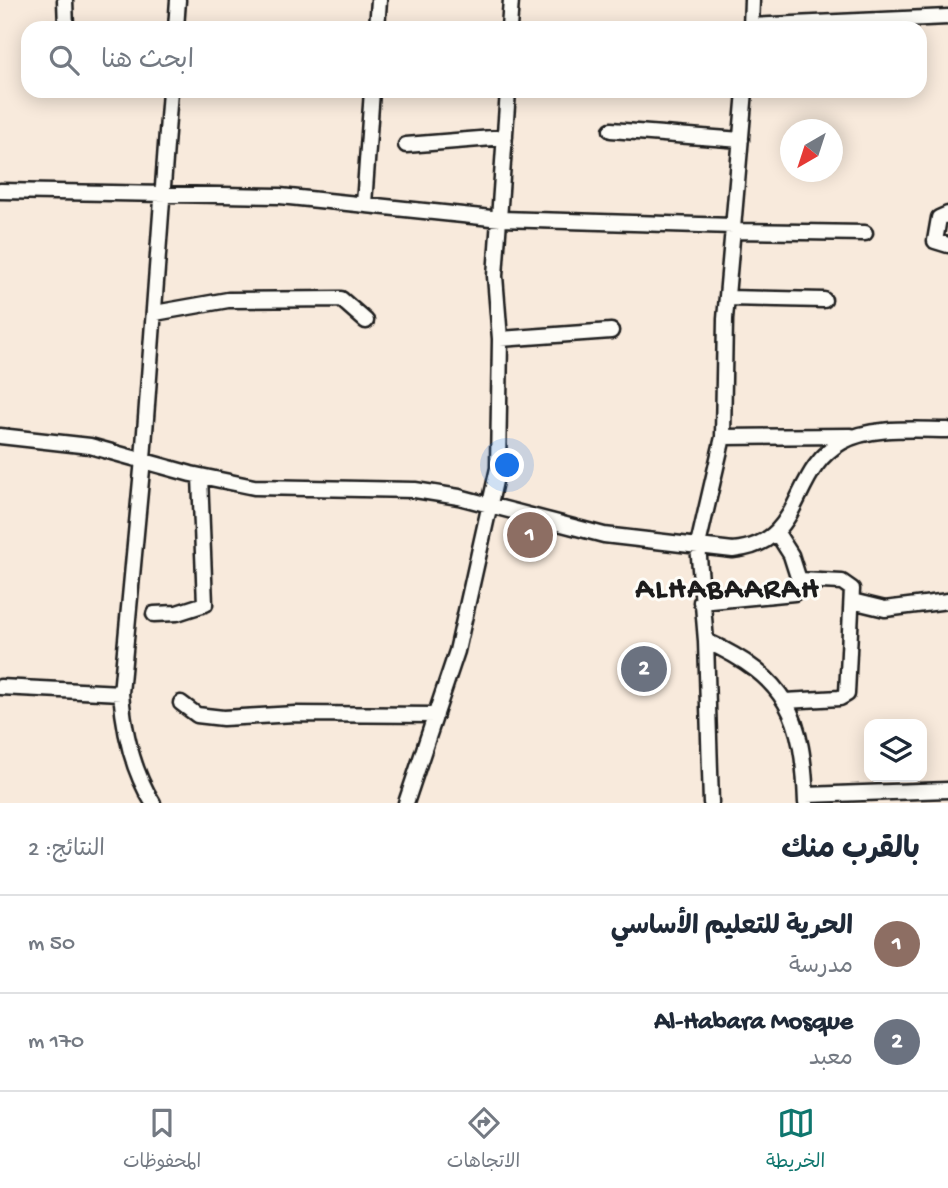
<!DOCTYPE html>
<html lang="ar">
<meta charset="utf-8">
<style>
body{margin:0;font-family:"Gochi Hand","Playpen Sans Arabic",sans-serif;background:#f2f2f3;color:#1f2937;direction:rtl}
.controls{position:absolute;right:21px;bottom:21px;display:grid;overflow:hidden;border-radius:14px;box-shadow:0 4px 18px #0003}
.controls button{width:63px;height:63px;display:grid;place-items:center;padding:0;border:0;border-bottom:2px solid #e0e1e3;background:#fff;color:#1f2937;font:35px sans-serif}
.compass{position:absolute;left:780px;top:119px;width:63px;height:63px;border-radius:50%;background:#fff;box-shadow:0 4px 18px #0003;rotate:219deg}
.you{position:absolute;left:508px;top:466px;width:24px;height:24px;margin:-18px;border:5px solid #fff;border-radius:50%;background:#1a73e8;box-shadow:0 0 0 10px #1a73e833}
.badge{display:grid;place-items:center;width:46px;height:46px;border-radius:50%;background:#0f766e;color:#fff;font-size:23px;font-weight:700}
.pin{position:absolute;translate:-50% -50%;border:4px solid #fff;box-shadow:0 2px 7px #0006}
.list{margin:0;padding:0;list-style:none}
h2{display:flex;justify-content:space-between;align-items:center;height:91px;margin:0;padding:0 28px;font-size:30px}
h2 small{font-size:23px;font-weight:400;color:#747a83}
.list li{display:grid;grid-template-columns:46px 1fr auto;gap:21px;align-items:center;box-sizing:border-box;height:98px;padding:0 28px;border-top:2px solid #e0e1e3}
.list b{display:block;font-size:26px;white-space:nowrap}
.list p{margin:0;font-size:23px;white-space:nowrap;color:#747a83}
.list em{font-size:23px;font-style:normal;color:#747a83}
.icon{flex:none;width:38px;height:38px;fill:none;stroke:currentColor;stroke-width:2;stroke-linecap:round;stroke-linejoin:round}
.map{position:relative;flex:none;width:948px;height:803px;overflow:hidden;direction:ltr}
.search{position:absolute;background:#fff;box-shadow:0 4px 18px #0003;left:21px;right:21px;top:21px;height:77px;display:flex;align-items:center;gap:18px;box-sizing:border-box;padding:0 24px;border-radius:21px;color:#747a83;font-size:26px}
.sheet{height:287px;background:#fff}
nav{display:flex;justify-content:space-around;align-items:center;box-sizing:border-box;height:98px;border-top:2px solid #e0e1e3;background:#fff;font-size:19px;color:#747a83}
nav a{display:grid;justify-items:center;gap:4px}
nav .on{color:#0f766e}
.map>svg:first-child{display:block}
</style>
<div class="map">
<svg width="948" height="803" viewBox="0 0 948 803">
<rect width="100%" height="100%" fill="#f8eadc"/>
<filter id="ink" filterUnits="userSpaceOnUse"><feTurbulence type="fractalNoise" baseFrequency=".0143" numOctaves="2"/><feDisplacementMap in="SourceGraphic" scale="14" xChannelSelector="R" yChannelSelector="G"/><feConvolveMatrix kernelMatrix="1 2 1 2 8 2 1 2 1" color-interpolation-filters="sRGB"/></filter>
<g filter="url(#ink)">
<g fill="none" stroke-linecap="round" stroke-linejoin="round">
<defs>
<path id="minor" d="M 65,0 L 66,28
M 751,26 L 948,17
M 176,28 L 178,0
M 377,28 L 379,0
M 509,28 L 511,0
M 751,28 L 752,0
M 611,130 L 741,140
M 406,145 L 505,137
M 0,191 L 280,196 L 501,219 L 733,226
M 364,204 L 372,91
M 948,214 L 939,218 L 935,241 L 948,245
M 733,231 L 865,233
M 727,298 L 824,300
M 155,313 L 228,300 L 341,299 L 366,321
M 500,339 L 611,331
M 0,436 L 90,446 L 191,474 L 254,487 L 415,490 L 459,497 L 604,535 L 733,550 C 806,543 788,472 842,442 C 870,426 916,430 948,430
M 723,437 L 851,436
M 777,533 L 791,555 L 799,580 L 842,582 L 852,589 L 847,694 L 840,698 L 785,701
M 852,601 L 885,609 L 948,601
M 701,602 L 794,593 L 799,580
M 154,614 L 177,613 L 205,604 L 200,476
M 706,641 C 788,678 803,716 806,803
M 0,687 L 121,693
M 181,703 L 197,715 L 223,718 L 295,714 L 436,715
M 806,795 L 948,790
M 153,803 C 132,770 124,732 121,693 L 143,459 L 170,91
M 406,803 L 457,651 L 498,468 L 500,339 L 495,276 L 508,91
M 711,803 L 706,641 L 698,545 L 723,437 L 725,319 L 745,91"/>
</defs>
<!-- minor casing -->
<use href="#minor" stroke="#1c1c1c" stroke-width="19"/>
<!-- minor -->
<use href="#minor" stroke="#fdfcf7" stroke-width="14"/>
</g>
</g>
<g text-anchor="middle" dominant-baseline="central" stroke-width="6" stroke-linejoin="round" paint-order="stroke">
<!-- district labels -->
<g font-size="30" font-weight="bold" letter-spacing="2" fill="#1c1c1c" stroke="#fdfcf7">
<text x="728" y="591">ALHABAARAH</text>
</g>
</g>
</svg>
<div class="controls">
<button><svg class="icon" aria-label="layers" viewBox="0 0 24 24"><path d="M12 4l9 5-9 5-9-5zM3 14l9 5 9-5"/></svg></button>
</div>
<svg class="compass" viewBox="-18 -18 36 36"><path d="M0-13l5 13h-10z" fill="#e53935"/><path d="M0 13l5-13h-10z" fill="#747a83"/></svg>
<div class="you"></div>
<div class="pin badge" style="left:530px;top:535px;background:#8d6e63">1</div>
<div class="pin badge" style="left:644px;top:669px;background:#6b7280">2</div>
<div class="search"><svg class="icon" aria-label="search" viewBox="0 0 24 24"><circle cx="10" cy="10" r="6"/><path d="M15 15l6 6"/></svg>ابحث هنا</div>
</div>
<section class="sheet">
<h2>بالقرب منك<small>النتائج: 2</small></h2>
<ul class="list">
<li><span class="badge" style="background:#8d6e63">1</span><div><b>الحرية للتعليم الأساسي</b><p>مدرسة</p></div><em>50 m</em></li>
<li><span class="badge" style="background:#6b7280">2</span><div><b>Al-Habara Mosque</b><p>معبد</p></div><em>170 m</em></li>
</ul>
</section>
<nav>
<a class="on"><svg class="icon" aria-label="map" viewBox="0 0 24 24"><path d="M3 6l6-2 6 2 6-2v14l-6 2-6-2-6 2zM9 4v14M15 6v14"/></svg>الخريطة</a>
<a><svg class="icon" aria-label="directions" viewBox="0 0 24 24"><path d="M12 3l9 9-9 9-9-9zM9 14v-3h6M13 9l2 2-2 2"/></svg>الاتجاهات</a>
<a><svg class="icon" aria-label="saved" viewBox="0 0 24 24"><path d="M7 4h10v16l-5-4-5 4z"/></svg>المحفوظات</a>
</nav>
